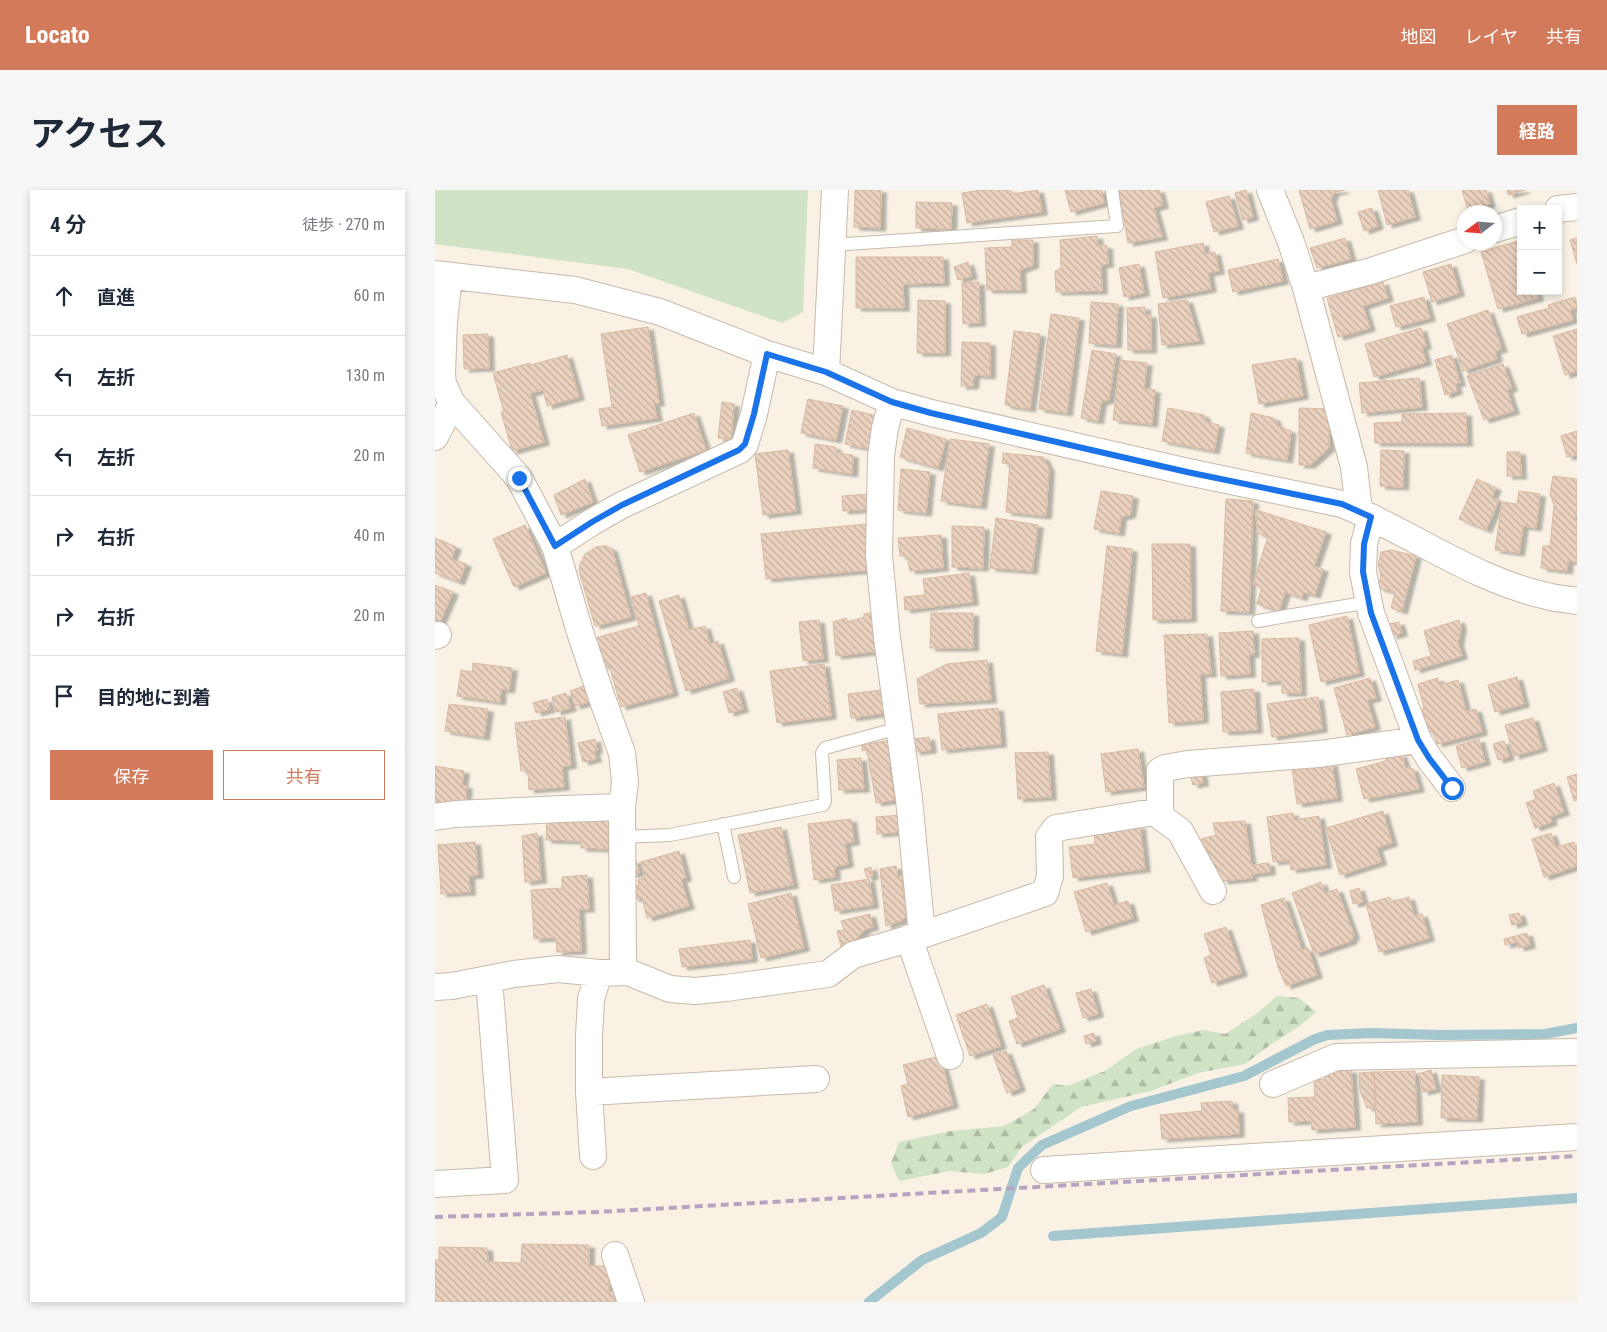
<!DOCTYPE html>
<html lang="ja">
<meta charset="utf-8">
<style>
body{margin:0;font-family:"Roboto Condensed","Noto Sans JP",sans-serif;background:#f6f6f7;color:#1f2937}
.controls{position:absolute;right:15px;top:15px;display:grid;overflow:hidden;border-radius:0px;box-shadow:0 2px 8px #0003}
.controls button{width:45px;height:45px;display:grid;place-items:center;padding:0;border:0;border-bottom:1px solid #e0e1e3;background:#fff;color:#1f2937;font:25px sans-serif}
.compass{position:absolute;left:1022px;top:15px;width:45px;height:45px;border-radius:50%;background:#fff;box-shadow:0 2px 8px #0003;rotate:254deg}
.stop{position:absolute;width:15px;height:15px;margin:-11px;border:4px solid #1a73e8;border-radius:50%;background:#fff}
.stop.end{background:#1a73e8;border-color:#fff;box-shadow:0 1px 5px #0008}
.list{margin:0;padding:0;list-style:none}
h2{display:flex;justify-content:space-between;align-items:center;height:65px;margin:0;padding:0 20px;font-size:21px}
h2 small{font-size:16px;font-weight:400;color:#747a83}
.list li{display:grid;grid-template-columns:32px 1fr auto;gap:15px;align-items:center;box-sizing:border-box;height:80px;padding:0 20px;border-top:1px solid #e0e1e3}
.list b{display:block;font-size:19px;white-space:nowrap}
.list em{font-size:16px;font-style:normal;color:#747a83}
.actions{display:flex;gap:10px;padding:15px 20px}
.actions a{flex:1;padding:11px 0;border:1px solid #d27a59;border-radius:0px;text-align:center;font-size:18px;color:#d27a59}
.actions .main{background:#d27a59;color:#fff}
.icon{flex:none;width:28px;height:28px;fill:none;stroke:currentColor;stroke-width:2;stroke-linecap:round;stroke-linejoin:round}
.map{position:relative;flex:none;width:1142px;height:1112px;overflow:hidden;border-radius:0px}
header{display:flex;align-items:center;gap:30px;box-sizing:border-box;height:70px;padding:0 25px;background:#d27a59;color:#fff}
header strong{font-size:24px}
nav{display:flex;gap:28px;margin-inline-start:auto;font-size:18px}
.intro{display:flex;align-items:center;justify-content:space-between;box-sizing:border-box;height:120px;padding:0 30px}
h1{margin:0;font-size:35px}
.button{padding:12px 22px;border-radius:0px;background:#d27a59;color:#fff;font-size:18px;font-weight:700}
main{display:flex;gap:30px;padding:0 30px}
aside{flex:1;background:#fff;border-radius:0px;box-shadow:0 2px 8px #0003}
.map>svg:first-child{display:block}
</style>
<header>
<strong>Locato</strong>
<nav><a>地図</a><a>レイヤ</a><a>共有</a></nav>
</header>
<div class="intro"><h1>アクセス</h1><a class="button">経路</a></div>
<main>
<aside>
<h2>4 分<small>徒歩 · 270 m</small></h2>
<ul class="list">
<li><svg class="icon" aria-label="ahead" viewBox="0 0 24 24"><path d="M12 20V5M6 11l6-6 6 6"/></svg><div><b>直進</b></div><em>60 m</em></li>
<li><svg class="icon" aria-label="left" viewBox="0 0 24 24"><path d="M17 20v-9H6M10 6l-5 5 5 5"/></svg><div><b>左折</b></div><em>130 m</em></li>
<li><svg class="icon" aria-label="left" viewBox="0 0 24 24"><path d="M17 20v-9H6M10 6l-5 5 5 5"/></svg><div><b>左折</b></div><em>20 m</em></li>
<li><svg class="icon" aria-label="right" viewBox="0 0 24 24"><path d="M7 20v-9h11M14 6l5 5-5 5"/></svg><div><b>右折</b></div><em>40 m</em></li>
<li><svg class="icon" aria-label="right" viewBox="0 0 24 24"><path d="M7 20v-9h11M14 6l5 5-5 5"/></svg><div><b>右折</b></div><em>20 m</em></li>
<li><svg class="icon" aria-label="arrive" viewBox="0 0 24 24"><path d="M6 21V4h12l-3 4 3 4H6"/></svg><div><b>目的地に到着</b></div></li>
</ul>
<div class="actions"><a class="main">保存</a><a>共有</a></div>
</aside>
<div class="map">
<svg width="1142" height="1112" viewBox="0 0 1142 1112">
<defs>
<pattern id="forest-firs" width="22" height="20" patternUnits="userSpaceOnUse" patternTransform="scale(1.25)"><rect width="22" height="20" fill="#d0e4c5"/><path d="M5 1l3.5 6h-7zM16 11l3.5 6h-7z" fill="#adbca2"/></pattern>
<pattern id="building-back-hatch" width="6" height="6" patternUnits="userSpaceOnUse" patternTransform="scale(1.25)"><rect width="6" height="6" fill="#ead2bf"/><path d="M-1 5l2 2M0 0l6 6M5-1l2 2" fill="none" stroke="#c2ad9d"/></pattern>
<filter id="shadow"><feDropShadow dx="5.5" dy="3" stdDeviation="1" flood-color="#0004"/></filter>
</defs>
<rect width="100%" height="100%" fill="#f8f1e4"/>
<!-- grass -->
<path fill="#d0e4c5" d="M 0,0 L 373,0 L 368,122 L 347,133 L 193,79 L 0,54 Z"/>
<!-- forest -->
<path fill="url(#forest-firs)" d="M 842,806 L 864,808 L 881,822 L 866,835 L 831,858 L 810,874 L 763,883 L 716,901 L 646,917 L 587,957 L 573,977 L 549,984 L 514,981 L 464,991 L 456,973 L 464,952 L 516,941 L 569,936 L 599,919 L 618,894 L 632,896 L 670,881 L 701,859 L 741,846 L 768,840 L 790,844 L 821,824 Z"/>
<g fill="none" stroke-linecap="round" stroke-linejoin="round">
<!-- stream -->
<path stroke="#a3c6cf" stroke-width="10" d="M 618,1046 L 1142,1008
M 434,1112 L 487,1070 L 546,1043 L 567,1027 L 583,978 L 607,955 L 696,916 L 809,886 L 878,850 L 892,845 L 937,843 L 1005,845 L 1110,844 L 1142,838"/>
</g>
<!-- building -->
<path fill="url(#building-back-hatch)" stroke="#dabaa2" filter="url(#shadow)" d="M 420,0 L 446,0 L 445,38 L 419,37 Z
M 547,0 L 576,0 L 577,4 L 603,0 L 607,22 L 532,33 L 527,3 Z
M 630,0 L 666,0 L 669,13 L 636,22 Z
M 684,0 L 724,0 L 728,15 L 719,18 L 727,47 L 693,53 Z
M 811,0 L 818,27 L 808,30 L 800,3 Z
M 864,0 L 909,0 L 898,3 L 896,10 L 902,31 L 875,39 Z
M 943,0 L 973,0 L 980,27 L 952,35 Z
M 1027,0 L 1051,0 L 1055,14 L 1033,21 Z
M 1072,0 L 1090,0 L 1073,5 Z
M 794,6 L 803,36 L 779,42 L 771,12 Z
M 481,12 L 517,13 L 516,39 L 481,38 Z
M 937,18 L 943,36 L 929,41 L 923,22 Z
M 662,46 L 663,55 L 672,56 L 673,74 L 666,75 L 667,101 L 621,102 L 620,81 L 626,78 L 625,50 Z
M 910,48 L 916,69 L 882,78 L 875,58 Z
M 1142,48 L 1142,74 L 1135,50 Z
M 577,50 L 598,50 L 598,75 L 585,80 L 586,100 L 552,100 L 550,58 L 577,57 Z
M 1086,50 L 1086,101 L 1101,101 L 1103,108 L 1063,119 L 1046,62 Z
M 768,53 L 770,64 L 780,62 L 784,81 L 773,83 L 776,99 L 728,108 L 720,62 Z
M 421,67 L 508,67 L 509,93 L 468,94 L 469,118 L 421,118 Z
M 843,69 L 848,91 L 798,102 L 793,80 Z
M 533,72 L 537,86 L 523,90 L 519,77 Z
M 704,74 L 709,103 L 689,107 L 684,78 Z
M 1016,74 L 1024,103 L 997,112 L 988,82 Z
M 544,92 L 545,133 L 528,134 L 527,93 Z
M 948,92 L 953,108 L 928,116 L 935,138 L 903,147 L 892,108 Z
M 989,107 L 995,128 L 961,137 L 955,116 Z
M 1140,107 L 1142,118 L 1135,120 L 1138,130 L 1087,144 L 1082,127 L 1114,118 L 1113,115 Z
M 483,110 L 510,111 L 510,163 L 482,163 Z
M 752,110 L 764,151 L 727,155 L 723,114 Z
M 656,112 L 683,114 L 681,155 L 654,153 Z
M 710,117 L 710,125 L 716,125 L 716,160 L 693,160 L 692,118 Z
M 1053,120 L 1067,159 L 1060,161 L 1062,169 L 1028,181 L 1012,134 Z
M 616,124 L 644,128 L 632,223 L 604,219 Z
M 213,137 L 224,213 L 219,213 L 222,228 L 167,236 L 164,219 L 177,217 L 166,144 Z
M 986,138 L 991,156 L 987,157 L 991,172 L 939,187 L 930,154 Z
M 1142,139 L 1142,181 L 1130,185 L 1118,146 Z
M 579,141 L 605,144 L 595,219 L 570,215 Z
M 53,144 L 54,178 L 29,179 L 28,145 Z
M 527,152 L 555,153 L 555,186 L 539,185 L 538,196 L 526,196 Z
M 657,160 L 681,164 L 674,210 L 666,212 L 663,231 L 646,228 Z
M 132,165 L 144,207 L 112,216 L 108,200 L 95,203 L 109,252 L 77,261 L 66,222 L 69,222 L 58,183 L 95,173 L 95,175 Z
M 1017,165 L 1025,193 L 1020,194 L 1022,201 L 1010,205 L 1000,170 Z
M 861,168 L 868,206 L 824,214 L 817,175 Z
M 685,170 L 712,173 L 709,199 L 720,200 L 717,234 L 678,230 Z
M 1068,174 L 1077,198 L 1072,200 L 1079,221 L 1049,230 L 1032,186 Z
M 984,188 L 987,217 L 927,223 L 924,193 Z
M 373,209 L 408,216 L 401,250 L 366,243 Z
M 287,212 L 299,214 L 296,249 L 283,248 Z
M 733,218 L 769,225 L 771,232 L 784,235 L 779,261 L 727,251 Z
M 864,218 L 894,219 L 894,258 L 875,275 L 864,275 Z
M 417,220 L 443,226 L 436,259 L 410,254 Z
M 259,223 L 271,260 L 205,282 L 193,245 Z
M 816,223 L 839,228 L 843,236 L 856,241 L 852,270 L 811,263 Z
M 1031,223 L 1032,253 L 940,253 L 939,233 L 967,232 L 967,224 Z
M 472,238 L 511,249 L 503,278 L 465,267 Z
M 1142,241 L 1142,265 L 1132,267 L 1126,246 Z
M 515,249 L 554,254 L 546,316 L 506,311 Z
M 380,254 L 400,257 L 402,263 L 418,265 L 417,284 L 378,278 Z
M 353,260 L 361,321 L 328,325 L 320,264 Z
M 946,260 L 969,261 L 968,297 L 945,296 Z
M 1072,262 L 1085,262 L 1086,286 L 1072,286 Z
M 568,263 L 608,267 L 614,279 L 611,326 L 571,322 L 575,274 L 567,273 Z
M 466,279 L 495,282 L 491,323 L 463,320 Z
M 1118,286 L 1142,289 L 1142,314 L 1140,331 L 1142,331 L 1142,372 L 1133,371 L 1132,381 L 1106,378 L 1108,356 L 1115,356 L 1119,315 L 1115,304 Z
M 150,289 L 158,312 L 126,325 L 119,305 Z
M 1042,289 L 1061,298 L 1057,307 L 1064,310 L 1051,340 L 1024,329 Z
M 666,301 L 698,306 L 695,325 L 686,327 L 684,343 L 659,339 Z
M 1084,301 L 1105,304 L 1101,338 L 1088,336 L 1084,363 L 1060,360 L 1067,312 L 1082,314 Z
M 436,304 L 437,319 L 408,321 L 407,306 Z
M 791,309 L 818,311 L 814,422 L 786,421 Z
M 821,320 L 891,342 L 879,376 L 888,379 L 880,405 L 868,402 L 867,408 L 850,402 L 844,421 L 822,414 L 827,397 L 818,394 L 833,346 L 822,343 Z
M 561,328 L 603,335 L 597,381 L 555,378 Z
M 431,334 L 435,380 L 331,389 L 326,344 Z
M 90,335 L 111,383 L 79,397 L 58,349 Z
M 517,336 L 549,337 L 548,378 L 517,377 Z
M 506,345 L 508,378 L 475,381 L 472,366 L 465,366 L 463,348 Z
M 0,348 L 21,357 L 16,369 L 31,374 L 24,392 L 0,383 Z
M 717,354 L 755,354 L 756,429 L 718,430 Z
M 167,356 L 171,356 L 177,359 L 196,427 L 160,436 L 144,381 L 145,374 L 150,364 L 161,357 Z
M 672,356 L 697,359 L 687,464 L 661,461 Z
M 956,360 L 981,366 L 967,421 L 956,418 L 960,402 L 943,398 L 946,386 L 943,375 L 946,362 Z
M 534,383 L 538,412 L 470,420 L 469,407 L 490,405 L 488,389 Z
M 0,395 L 18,402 L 4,434 L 0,432 Z
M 211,403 L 238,503 L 186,517 L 174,475 L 168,476 L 160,448 L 204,436 L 196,407 Z
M 244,405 L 254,440 L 270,436 L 275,454 L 283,451 L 294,488 L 251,501 L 224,411 Z
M 439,422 L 445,461 L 401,466 L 398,432 L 411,428 L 413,432 L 429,427 L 429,424 Z
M 496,423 L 538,423 L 538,458 L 495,458 Z
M 912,426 L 924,483 L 886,492 L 874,435 Z
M 384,430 L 388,469 L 368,471 L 364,432 Z
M 1024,430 L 1026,437 L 1023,453 L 1027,466 L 980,480 L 978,471 L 996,466 L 989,441 Z
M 964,432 L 967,443 L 957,446 L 954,434 Z
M 818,441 L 819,464 L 814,465 L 815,484 L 786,486 L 784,443 Z
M 772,444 L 776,484 L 765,484 L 768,530 L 734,533 L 729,445 Z
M 864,448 L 866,503 L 847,503 L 847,491 L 827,492 L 827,449 Z
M 552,470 L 556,510 L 485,514 L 482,489 L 512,474 Z
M 38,473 L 77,478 L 74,500 L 66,499 L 65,512 L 22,506 L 26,480 L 37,482 Z
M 389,474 L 396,526 L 342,533 L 335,481 Z
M 1082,487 L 1089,514 L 1060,522 L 1053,495 Z
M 935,488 L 941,508 L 932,510 L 940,537 L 912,545 L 899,498 Z
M 1003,488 L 1005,495 L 1023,490 L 1031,521 L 1041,519 L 1047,542 L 1002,554 L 998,541 L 993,542 L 987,519 L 989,519 L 983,494 Z
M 149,496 L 154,512 L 140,516 L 135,501 Z
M 302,498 L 308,519 L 294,523 L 288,502 Z
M 454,499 L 457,522 L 416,528 L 413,504 Z
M 819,499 L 822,540 L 788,542 L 786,502 Z
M 131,503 L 136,518 L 121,522 L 117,507 Z
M 883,507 L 887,539 L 837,547 L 832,514 Z
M 112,509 L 115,519 L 101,523 L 98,513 Z
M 14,514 L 53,519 L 49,547 L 10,541 Z
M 563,518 L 566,554 L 507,560 L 503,524 Z
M 130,527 L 136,575 L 127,577 L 129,597 L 94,600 L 93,581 L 86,581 L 80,533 Z
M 1098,528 L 1107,558 L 1079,566 L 1070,535 Z
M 494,547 L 496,560 L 480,562 L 479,549 Z
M 160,549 L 162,560 L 159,561 L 161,569 L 148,572 L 143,553 Z
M 1044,549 L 1050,572 L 1027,578 L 1021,556 Z
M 456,550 L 460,575 L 454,576 L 460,610 L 441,613 L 432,560 L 427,561 L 427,555 Z
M 1069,551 L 1074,567 L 1063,570 L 1058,554 Z
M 703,559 L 709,597 L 671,602 L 666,564 Z
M 613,562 L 616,607 L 583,609 L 580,563 Z
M 966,564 L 971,578 L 978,579 L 984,599 L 929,609 L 921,579 L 951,571 L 951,568 Z
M 426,568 L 429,599 L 404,600 L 402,570 Z
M 897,573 L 902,608 L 862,614 L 857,579 Z
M 0,576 L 29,581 L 27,595 L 32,596 L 30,616 L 0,612 Z
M 766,581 L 768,593 L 758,595 L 755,584 Z
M 1142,584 L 1142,610 L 1139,611 L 1132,587 Z
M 1119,593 L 1129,622 L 1115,627 L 1117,632 L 1100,638 L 1091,613 L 1101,609 L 1098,601 Z
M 948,621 L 957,653 L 942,658 L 946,672 L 905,685 L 891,638 Z
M 858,623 L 859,630 L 884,626 L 891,675 L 856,680 L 855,670 L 838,672 L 832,627 Z
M 466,625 L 467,642 L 442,644 L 441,627 Z
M 112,628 L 174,630 L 173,659 L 146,658 L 146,651 L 111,650 Z
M 416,629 L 419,652 L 410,653 L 413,674 L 399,677 L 400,687 L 379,690 L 373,634 Z
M 810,631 L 816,675 L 834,673 L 835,682 L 816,684 L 817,688 L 788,691 L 766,649 L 781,645 L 778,633 Z
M 705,636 L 710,679 L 638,688 L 634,657 L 660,654 L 659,641 Z
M 346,637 L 358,695 L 315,703 L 303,645 Z
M 102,643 L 106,690 L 90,692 L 87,646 Z
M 1116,643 L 1121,657 L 1139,652 L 1142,661 L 1142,676 L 1109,687 L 1097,649 Z
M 40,652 L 43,685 L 34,686 L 35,702 L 6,704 L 3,655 Z
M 244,661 L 251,688 L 246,689 L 254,716 L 212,728 L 207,707 L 199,709 L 196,698 L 204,695 L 203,690 L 210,688 L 206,672 Z
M 201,670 L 204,683 L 197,685 L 193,672 Z
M 461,676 L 463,687 L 467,686 L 468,707 L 471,705 L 474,715 L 469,716 L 472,725 L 468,730 L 451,736 L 445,679 Z
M 436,677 L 438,686 L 432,688 L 429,679 Z
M 152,685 L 154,719 L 144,719 L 146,761 L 122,762 L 121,748 L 99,749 L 96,700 L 127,698 L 127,687 Z
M 434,689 L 438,715 L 400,721 L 396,695 Z
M 886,692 L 890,703 L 902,699 L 919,745 L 916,751 L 879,764 L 857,703 Z
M 672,693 L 679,715 L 693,711 L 698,728 L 651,742 L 639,702 Z
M 924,698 L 928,712 L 918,714 L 915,701 Z
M 356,703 L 369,758 L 326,768 L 313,714 Z
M 955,707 L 956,712 L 974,707 L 979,726 L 987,724 L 994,748 L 944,762 L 931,714 Z
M 849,708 L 867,760 L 873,758 L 882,785 L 851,796 L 843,777 L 826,715 Z
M 1084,723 L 1087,732 L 1077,735 L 1074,725 Z
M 435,724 L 438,737 L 431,739 L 416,754 L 406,757 L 402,741 L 409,740 L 406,731 Z
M 791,737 L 807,783 L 777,793 L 769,768 L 776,765 L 769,744 Z
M 1092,743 L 1095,755 L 1084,758 L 1082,752 L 1070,755 L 1069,749 Z
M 315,750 L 317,769 L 247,777 L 244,759 Z
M 609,795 L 625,839 L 582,854 L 574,831 L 583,828 L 576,807 Z
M 656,799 L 663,824 L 648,828 L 641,803 Z
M 552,814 L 566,856 L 535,866 L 521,825 Z
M 659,843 L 661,851 L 651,854 L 649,846 Z
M 571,861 L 585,898 L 572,903 L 558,865 Z
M 505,866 L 518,915 L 473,927 L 466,896 L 473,894 L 468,875 Z
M 916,880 L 920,937 L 877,940 L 876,931 L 854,932 L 853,908 L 880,907 L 879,890 L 890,889 L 889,882 Z
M 996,880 L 1001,899 L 988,902 L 983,884 Z
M 980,881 L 982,932 L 941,934 L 939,882 Z
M 939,882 L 941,918 L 932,918 L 925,901 L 924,883 Z
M 1007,885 L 1044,887 L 1042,929 L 1006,928 Z
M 797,911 L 798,920 L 803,920 L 804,944 L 727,949 L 725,925 L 767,921 L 766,913 Z
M 87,1054 L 154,1055 L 154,1076 L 173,1076 L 174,1102 L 180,1102 L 180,1112 L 0,1112 L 0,1070 L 4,1070 L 4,1057 L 52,1058 L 53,1072 L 86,1073 Z"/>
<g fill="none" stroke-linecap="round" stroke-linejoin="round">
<defs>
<path id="service" d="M 397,55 L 682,36 L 677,0
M 823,431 L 934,412
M 288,634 L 299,687
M 186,647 L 235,645 L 388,615 L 390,611 L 387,563 L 390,558 L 464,538"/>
<path id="minor" d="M 835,0 L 856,52 L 871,98 L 919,277 L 924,321
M 1123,19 L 1142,17
M 1060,39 L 1086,31
M 0,84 L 140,100 L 225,122 L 332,164 L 391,182 L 457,212 L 496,223 L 753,282 L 907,314 C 975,342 1039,390 1112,406 C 1122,409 1132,409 1142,411
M 14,86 L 9,131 L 7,184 L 8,194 L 17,213 L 84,288 L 120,356
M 871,98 L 936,81 L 1030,50
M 391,182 L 400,0
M 457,212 L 450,238 L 446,266 L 444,366 L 452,448 L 474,609 L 487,745
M 0,247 L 17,213
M 0,446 L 3,445
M 983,550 L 994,568 L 1017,598
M 187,617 L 188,781
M 719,622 L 745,641 L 778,701
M 0,627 L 21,624 L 127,619 L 187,617 L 190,592 L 187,563 L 167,508 L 144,439 L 120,356 L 157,332 L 187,315 L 305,260 L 310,254 L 319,224 L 332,164
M 474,748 L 515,866
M 0,797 L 17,796 L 79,784 L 123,779 L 164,783 L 193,782 L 235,799 L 260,801 L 291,798 L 393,784 L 418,765 L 487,745 L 610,703 L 615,686 L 614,647 L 621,638 L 719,622 L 725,618 L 725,581 L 730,578 L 753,574 L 884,564 L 983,550 L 936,423 L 928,382 L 929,354 L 936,327
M 838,894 L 901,867 L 1142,862
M 154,902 L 381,889
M 158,966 L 154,902 L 154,846 L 156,809 L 164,783
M 609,980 L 1142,947
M 0,994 L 70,990 L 54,789
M 180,1065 L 196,1112"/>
</defs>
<!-- service casing -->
<use href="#service" stroke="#c7baac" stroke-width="14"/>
<!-- minor casing -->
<use href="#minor" stroke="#c7baac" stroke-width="28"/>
<!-- service -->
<use href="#service" stroke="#fff" stroke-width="12"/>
<!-- minor -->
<use href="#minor" stroke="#fff" stroke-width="26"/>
<!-- rail -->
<path stroke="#b4a4c0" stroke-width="4" stroke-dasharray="8 5" stroke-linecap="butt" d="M 0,1027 L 162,1022 L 1142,966"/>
</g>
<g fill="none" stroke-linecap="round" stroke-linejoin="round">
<!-- route -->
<path stroke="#1a73e8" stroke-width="6" d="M 84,288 L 120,356 L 157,332 L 187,315 L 304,260 L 310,254 L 319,224 L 332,164 L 391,182 L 457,212 L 496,223 L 752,282 L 907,314 L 936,327 L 929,354 L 928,382 L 936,423 L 983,550 L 994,568 L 1017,598"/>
</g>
</svg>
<div class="controls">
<button>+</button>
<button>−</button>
</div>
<svg class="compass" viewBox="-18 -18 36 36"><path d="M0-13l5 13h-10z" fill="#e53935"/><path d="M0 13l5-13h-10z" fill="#747a83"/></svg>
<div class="stop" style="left:1017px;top:598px"></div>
<div class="stop end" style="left:84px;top:288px"></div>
</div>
</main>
